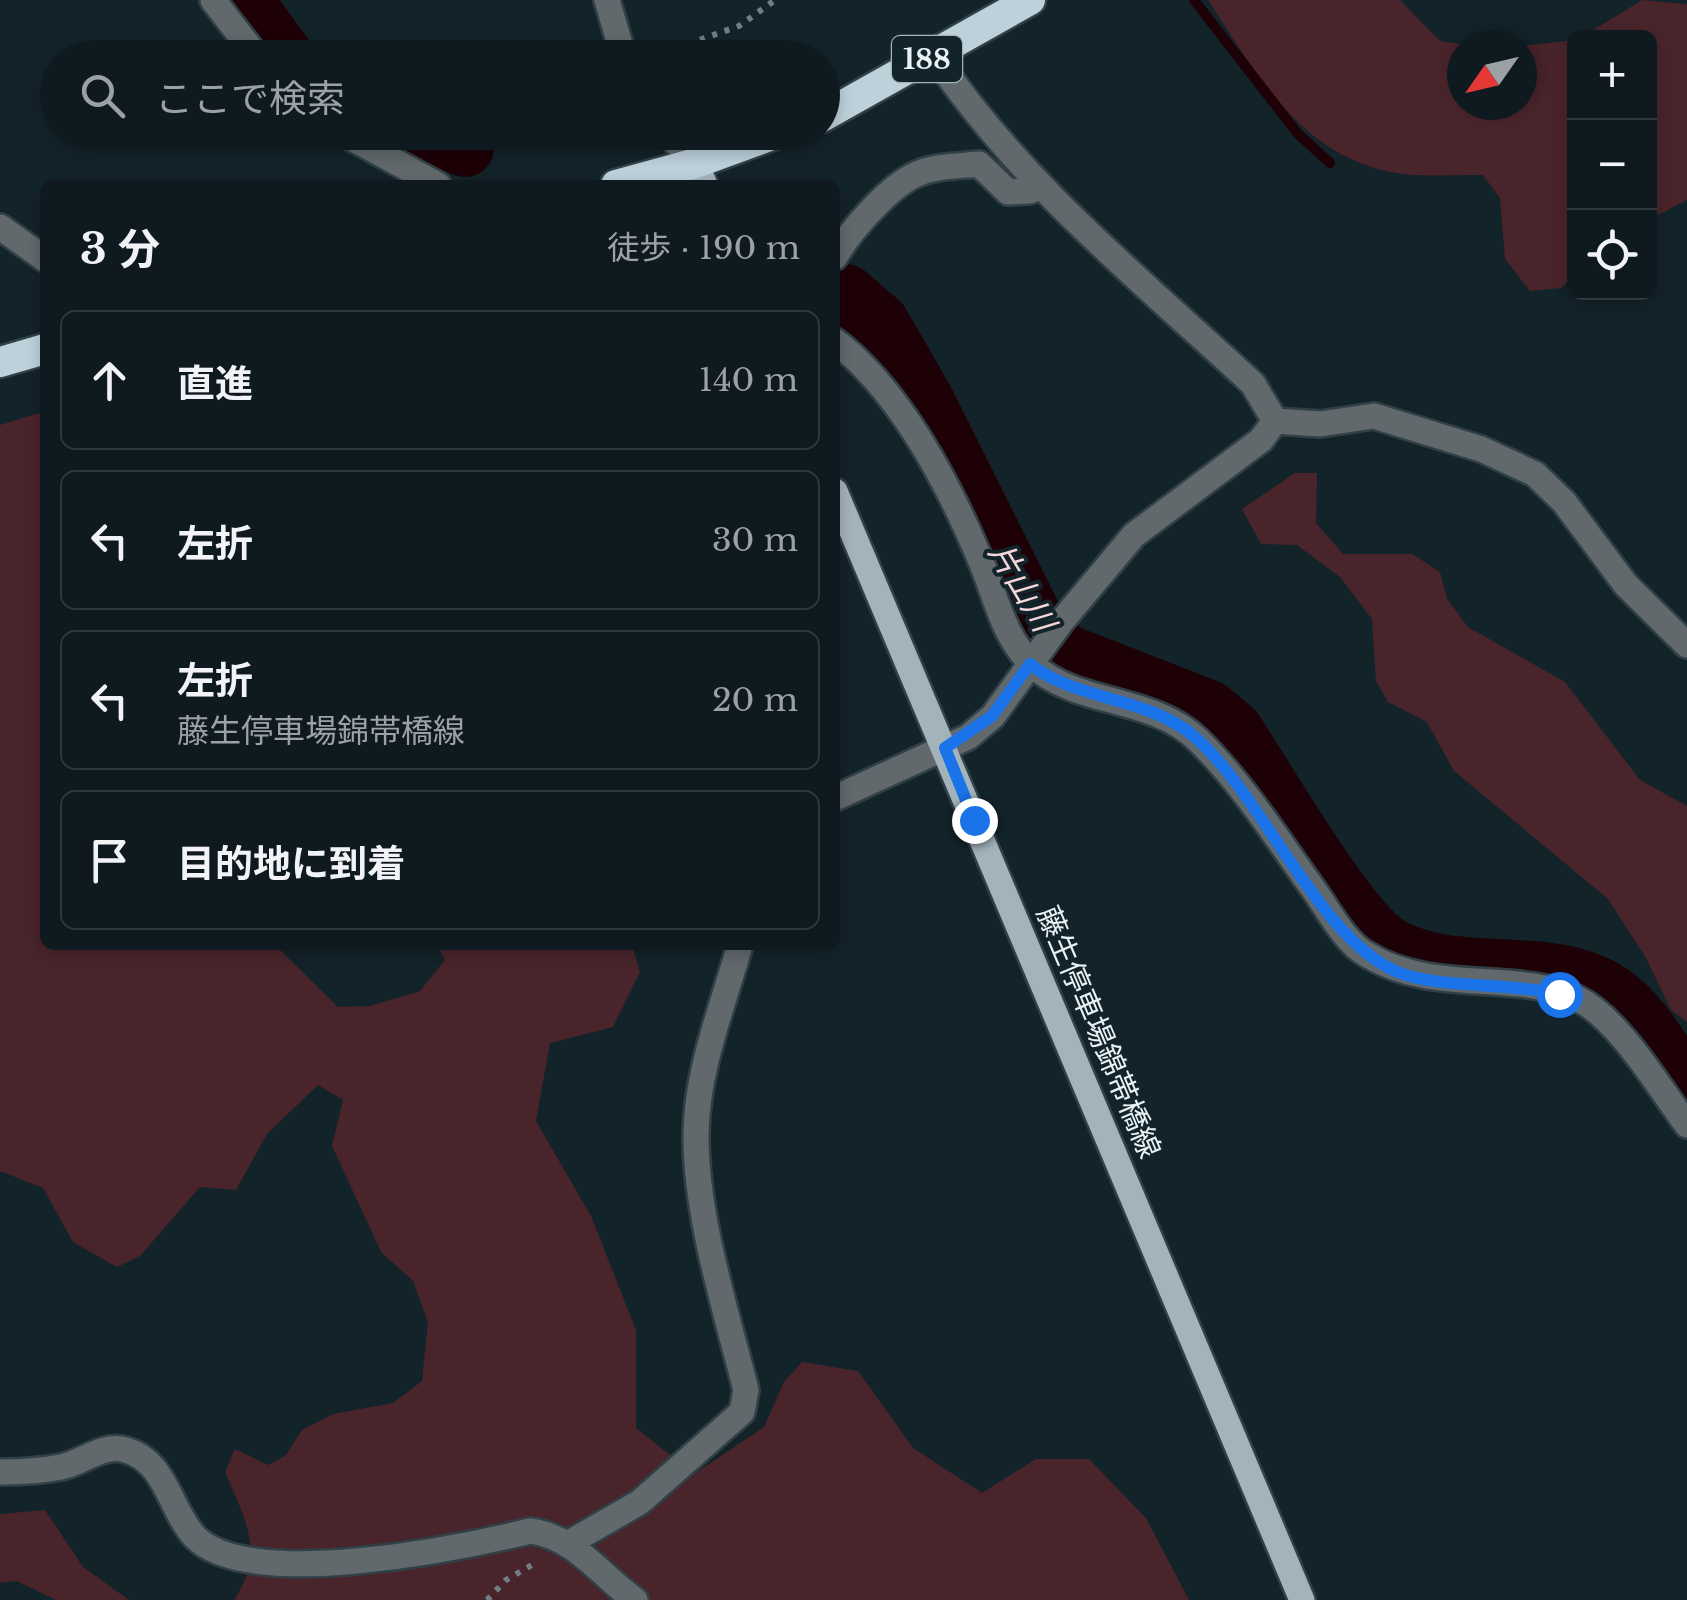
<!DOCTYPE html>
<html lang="ja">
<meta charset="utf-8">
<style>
body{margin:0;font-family:"Libre Baskerville","Noto Sans JP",serif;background:#1c272d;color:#f1f3f6}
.controls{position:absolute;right:30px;top:30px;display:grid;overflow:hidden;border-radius:15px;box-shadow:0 5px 15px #0003}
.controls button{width:90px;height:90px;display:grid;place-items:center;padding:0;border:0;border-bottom:2px solid #2e383e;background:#0e1a20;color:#f1f3f6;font:50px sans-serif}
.compass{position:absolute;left:1447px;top:30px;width:90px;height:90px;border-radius:50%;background:#0e1a20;box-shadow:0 5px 15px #0003;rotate:236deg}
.stop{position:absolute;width:30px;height:30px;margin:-22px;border:8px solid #1a73e8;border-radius:50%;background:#fff}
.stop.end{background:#1a73e8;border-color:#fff;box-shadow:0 2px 10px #0008}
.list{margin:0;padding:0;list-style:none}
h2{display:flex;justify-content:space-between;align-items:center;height:130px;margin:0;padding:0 40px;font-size:42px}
h2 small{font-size:32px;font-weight:400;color:#9ba1a5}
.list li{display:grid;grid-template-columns:65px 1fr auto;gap:30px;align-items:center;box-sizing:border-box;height:140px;margin:0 20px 20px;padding:0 20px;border:2px solid #2e383e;border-radius:15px}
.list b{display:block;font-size:38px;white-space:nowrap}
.list p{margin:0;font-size:32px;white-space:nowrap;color:#9ba1a5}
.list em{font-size:32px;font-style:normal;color:#9ba1a5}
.icon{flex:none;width:55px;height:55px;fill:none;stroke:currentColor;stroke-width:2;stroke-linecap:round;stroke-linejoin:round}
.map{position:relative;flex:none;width:1687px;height:1600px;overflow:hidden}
.search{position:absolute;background:#0e1a20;box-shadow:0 5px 15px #0003;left:40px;top:40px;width:800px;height:110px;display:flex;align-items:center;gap:25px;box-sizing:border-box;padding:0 35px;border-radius:55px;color:#9ba1a5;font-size:38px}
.panel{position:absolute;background:#0e1a20;box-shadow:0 5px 15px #0003;left:40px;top:180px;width:800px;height:770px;border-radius:15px}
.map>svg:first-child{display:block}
</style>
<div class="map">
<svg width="1687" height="1600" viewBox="0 0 1687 1600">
<rect width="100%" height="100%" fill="#13232a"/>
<!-- green -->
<path fill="#49242b" d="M 1208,0 L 1400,0 L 1440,41 L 1468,45 L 1462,45 L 1462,105 L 1522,105 L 1522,46 L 1574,40 L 1574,276 L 1561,288 L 1530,291 L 1505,259 L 1500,198 L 1483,175 C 1461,175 1437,176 1414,175 C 1306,167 1261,80 1208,0 Z
M 1642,0 L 1687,4 L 1687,200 L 1650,219 L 1650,38 L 1582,37 Z
M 39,413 L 45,415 L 45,945 L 275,945 L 338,1007 L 370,1006 L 420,991 L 445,960 L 437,945 L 632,945 L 640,972 L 613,1027 L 550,1043 L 536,1121 L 591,1216 L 636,1330 L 636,1428 L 694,1474 L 764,1427 L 784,1382 L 802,1362 L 858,1371 L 913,1448 L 982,1493 L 1036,1459 L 1089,1459 L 1146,1518 L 1189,1600 L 234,1600 C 266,1553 245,1519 225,1472 L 235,1449 L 268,1465 L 286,1455 L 302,1430 L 333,1414 L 393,1403 L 422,1381 L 428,1322 L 413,1281 L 381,1252 L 332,1146 L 343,1100 L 318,1085 L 267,1134 L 236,1190 L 200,1187 L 140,1256 L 117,1267 L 73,1242 L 43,1188 L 0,1171 L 0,425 Z
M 1295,473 L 1317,473 L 1316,523 L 1343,554 L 1412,554 L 1440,572 L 1447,599 L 1468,627 L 1565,682 L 1640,780 L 1687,806 L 1687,1022 L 1671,1010 L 1646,958 L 1608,899 L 1454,771 L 1427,722 L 1388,702 L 1376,681 L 1372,619 L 1340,577 L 1297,545 L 1261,544 L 1242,509 Z
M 45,1510 L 83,1567 L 129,1600 L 56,1600 L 17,1581 L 0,1583 L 0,1514 Z"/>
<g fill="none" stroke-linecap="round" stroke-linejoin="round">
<!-- stream -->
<path stroke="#1e0107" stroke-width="10" d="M 1194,0 L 1298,134 L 1330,163"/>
<!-- river -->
<path stroke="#1e0107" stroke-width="58" d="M 244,0 L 286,58
M 425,132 L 465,148
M 846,293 L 880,322 L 925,400 L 1034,618 L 1063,652 L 1209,709 L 1234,730 C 1266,778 1348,921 1390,946 C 1460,986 1554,948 1618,998 C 1645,1019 1667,1060 1687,1089"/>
<defs>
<path id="minor" d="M 213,0 L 258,58
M 607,0 L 624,58
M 934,55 C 1020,183 1141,280 1253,384 L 1275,421 L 1320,424 L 1374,416 L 1481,449 L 1535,474 L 1564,502 L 1626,585 L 1687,645
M 341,132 L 438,185
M 666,132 L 696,163
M 0,227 L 45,259
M 835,257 C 850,231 889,186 917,174 C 935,166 959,166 979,164 L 1008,192 L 1030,191 L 1039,186
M 835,341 C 900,391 948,483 980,559 C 996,596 1003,638 1034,666 C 1076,705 1153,696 1198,740 C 1243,784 1277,839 1314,890 C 1328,910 1345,942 1366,954 C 1434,996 1516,969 1578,999 C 1619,1019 1660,1089 1687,1125
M 835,798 L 968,737 L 993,716 L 1061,622 L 1134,535 L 1261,440 L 1275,421
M 0,1472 C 21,1472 40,1471 61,1467 C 82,1463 103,1443 126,1450 C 167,1462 169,1509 195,1537 C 249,1592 461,1548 530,1531 C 574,1536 600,1575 635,1600
M 569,1543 L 640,1502 L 742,1412 L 746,1390 C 726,1311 695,1214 696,1133 C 697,1069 723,1005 740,945"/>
<path id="major" d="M 696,163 L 705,185
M 835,491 L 1302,1600"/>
<path id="highway" d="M 822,117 L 1030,0
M 616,185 L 696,163 L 780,132
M 0,362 L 45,349"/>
</defs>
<!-- minor casing -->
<use href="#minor" stroke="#314047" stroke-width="30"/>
<!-- major casing -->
<use href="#major" stroke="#314047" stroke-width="30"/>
<!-- highway casing -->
<use href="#highway" stroke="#314047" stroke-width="35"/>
<!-- path -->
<path stroke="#717e85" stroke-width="6" stroke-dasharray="5 8" stroke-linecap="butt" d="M 651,57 L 739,26 L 775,0
M 487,1600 L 506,1580 L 537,1562"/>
<!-- minor -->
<use href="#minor" stroke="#62696d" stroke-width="25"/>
<!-- major -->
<use href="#major" stroke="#a3b3bc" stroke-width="25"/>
<!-- highway -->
<use href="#highway" stroke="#bdd1db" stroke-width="30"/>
</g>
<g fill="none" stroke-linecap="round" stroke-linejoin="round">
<!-- route -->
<path stroke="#1a73e8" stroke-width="12" d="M 974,820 L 945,748 L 992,716 L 1030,664 C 1078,702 1149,696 1196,738 C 1265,799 1319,941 1400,973 C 1438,988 1514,983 1559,994"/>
</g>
<g text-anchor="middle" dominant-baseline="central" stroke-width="8" stroke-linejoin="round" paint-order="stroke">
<!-- shield labels -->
<rect fill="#13232a" stroke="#a7b3b9" stroke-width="2.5" x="892" y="36" width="70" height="46" rx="8"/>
<g font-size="28" font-weight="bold" fill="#e7f1f6">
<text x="927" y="59">188</text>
</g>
<!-- street labels -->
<g font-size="30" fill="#e7f1f6" stroke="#13232a">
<text transform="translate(1099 1032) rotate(67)">藤生停車場錦帯橋線</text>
</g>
<!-- water labels -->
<g font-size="32" font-style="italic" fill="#f5d6da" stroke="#13232a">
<text transform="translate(1022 587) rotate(59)">片山川</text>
</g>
</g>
</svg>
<div class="controls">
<button>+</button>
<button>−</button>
<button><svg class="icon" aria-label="locate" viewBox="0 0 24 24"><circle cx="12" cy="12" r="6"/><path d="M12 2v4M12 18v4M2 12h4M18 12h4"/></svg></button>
</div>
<svg class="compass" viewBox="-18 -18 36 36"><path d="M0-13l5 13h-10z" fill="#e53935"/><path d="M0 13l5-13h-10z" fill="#9ba1a5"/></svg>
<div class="stop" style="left:1559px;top:994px"></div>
<div class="stop end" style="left:974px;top:820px"></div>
<div class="search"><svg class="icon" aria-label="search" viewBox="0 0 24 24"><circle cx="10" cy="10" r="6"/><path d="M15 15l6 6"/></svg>ここで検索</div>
<section class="panel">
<h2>3 分<small>徒歩 · 190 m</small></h2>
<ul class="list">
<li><svg class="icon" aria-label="ahead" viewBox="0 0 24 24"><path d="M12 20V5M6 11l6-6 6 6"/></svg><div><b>直進</b></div><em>140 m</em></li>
<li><svg class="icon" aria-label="left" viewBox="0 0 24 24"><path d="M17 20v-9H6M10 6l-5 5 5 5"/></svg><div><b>左折</b></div><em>30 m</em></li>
<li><svg class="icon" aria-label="left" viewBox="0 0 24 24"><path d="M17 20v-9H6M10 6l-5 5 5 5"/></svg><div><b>左折</b><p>藤生停車場錦帯橋線</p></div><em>20 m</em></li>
<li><svg class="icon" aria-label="arrive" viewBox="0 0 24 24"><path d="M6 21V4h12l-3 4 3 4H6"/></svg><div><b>目的地に到着</b></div></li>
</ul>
</section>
</div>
